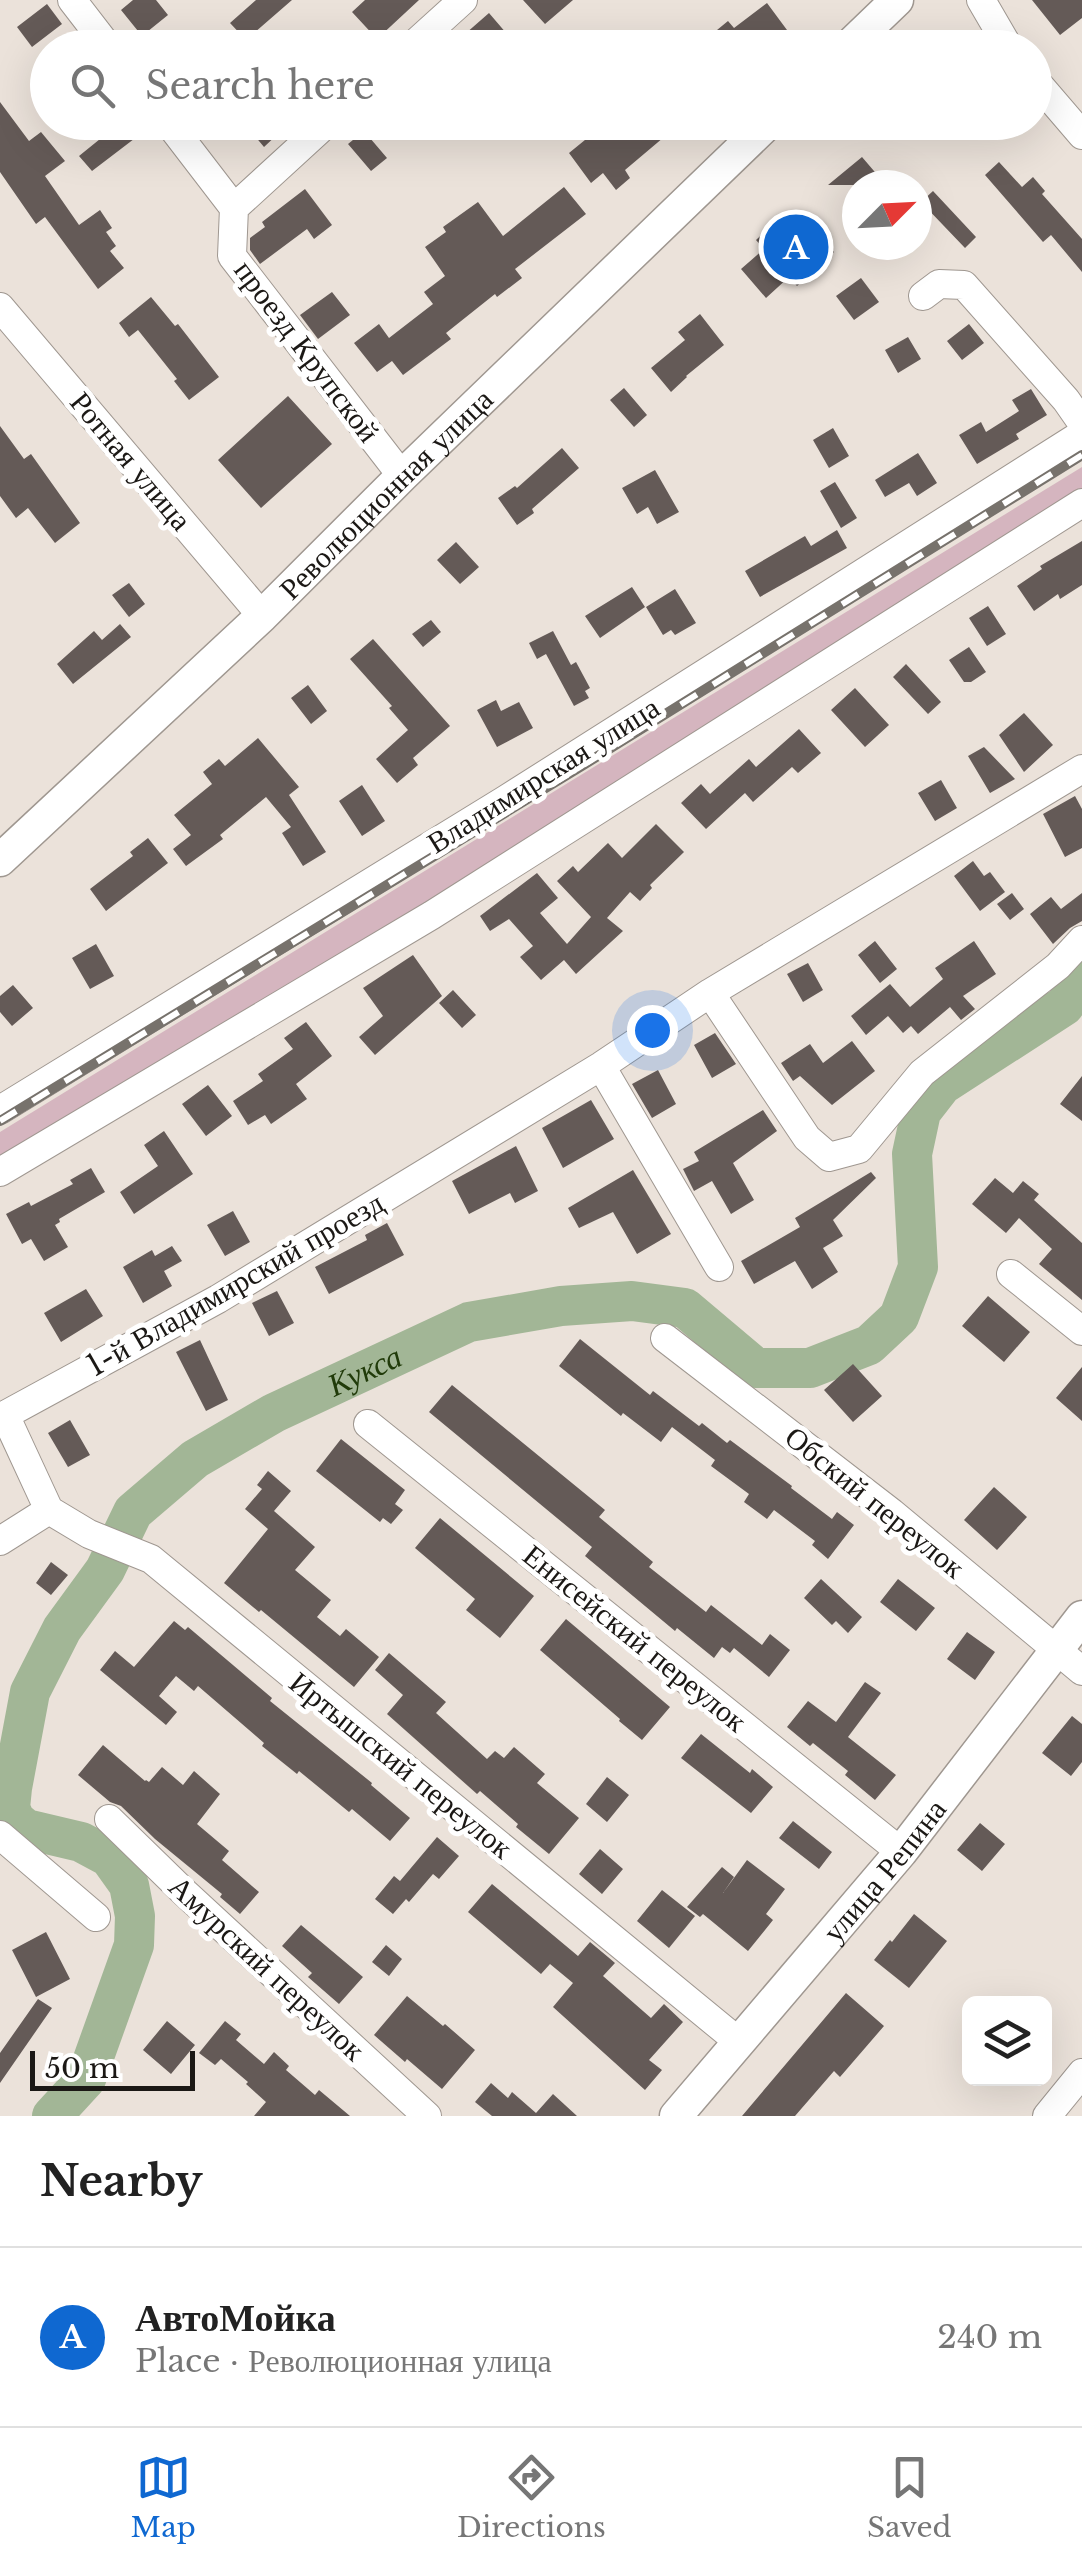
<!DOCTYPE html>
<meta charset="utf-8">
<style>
body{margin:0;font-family:"Libre Baskerville",serif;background:#f6f6f6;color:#222}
.controls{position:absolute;right:30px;bottom:30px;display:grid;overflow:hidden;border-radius:15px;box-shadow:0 10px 40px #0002}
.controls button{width:90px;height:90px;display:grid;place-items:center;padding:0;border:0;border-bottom:2px solid #e0e0e0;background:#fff;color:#222;font:50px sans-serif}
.compass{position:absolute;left:842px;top:170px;width:90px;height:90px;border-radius:50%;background:#fff;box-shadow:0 10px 40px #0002;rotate:66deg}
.scale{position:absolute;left:30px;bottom:25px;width:165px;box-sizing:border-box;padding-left:10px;border:5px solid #1b1815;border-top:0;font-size:28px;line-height:35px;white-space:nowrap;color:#1b1815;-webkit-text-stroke:8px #fff;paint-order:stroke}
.you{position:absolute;left:652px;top:1030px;width:35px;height:35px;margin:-25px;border:8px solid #fff;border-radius:50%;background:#1a73e8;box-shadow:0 0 0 15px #1a73e833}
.badge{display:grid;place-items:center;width:65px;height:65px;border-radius:50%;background:#0f68d1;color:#fff;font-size:32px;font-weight:700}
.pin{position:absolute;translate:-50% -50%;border:5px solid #fff;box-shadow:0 2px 10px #0006}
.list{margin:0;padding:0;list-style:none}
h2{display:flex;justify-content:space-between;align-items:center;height:130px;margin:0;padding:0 40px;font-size:42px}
h2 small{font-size:32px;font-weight:400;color:#767676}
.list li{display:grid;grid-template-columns:65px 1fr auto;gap:30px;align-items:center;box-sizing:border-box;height:180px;padding:0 40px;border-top:2px solid #e0e0e0}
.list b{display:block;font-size:38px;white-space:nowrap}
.list p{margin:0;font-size:32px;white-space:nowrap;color:#767676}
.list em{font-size:32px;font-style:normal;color:#767676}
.icon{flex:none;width:55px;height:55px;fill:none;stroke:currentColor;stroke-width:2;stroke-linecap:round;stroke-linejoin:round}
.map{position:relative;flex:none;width:1082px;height:2116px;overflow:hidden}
.search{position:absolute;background:#fff;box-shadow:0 10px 40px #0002;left:30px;right:30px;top:30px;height:110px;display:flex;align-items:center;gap:25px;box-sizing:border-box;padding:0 35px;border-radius:55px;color:#767676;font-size:38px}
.sheet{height:310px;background:#fff}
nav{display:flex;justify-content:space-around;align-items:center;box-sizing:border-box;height:140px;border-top:2px solid #e0e0e0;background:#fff;font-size:28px;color:#767676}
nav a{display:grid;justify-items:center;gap:5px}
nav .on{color:#0f68d1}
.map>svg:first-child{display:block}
</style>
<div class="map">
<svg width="1082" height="2116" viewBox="0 0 1082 2116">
<rect width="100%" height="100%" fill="#ebe2da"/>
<!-- green -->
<path fill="#d5b5bf" d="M 1082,467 L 1082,498 L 464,886 L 0,1162 L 0,1132 Z"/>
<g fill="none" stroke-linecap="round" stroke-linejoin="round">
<!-- river -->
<path stroke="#a2b696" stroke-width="40" id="s1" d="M 52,2116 L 86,2079 L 134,1945 L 135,1916 L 129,1885 L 109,1857 L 81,1842 L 26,1829 L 15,1820 L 10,1808 L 12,1788 L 30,1692 L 62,1629 L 105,1570 L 133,1512 L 195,1459 L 274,1413 L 469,1322 L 561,1306 L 632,1301 L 685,1308 L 756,1368 L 810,1368 L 869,1345 L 899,1317 L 918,1267 L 912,1154 L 921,1112 L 942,1085 L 1064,1006 L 1082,982"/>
</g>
<!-- building -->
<path fill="#645a57" d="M 133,0 L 156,0 L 168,15 L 142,36 L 121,10 Z
M 256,0 L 292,0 L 246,40 L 230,23 Z
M 365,0 L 419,0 L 377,39 L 352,12 Z
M 523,0 L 573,0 L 545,24 Z
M 1032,0 L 1082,0 L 1082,18 L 1060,35 Z
M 767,3 L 787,30 L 763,48 L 695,48 L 728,21 L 734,28 Z
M 47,4 L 62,24 L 32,47 L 17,27 Z
M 489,13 L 519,48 L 449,48 Z
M 0,102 L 29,141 L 41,132 L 65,161 L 45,176 L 79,225 L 100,210 L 112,228 L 106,232 L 116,246 L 110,251 L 124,268 L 98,289 L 45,217 L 36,224 L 0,172 Z
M 107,122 L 151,122 L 151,126 L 92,171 L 79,156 L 100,139 L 94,132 Z
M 243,122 L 272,122 L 280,132 L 264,147 Z
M 607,122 L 662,122 L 670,132 L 625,170 L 630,178 L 616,190 L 603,173 L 591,183 L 569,153 Z
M 364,131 L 387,158 L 371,171 L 348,144 Z
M 862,157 L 886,185 L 828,185 Z
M 999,162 L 1022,187 L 1033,177 L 1045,191 L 1042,194 L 1082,239 L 1082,272 L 1051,235 L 1043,242 L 985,175 Z
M 564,187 L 586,214 L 515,269 L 522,278 L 497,297 L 495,294 L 446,333 L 451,339 L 403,375 L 392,361 L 377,372 L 354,343 L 379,324 L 389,338 L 433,304 L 424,292 L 445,276 L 425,247 L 446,232 L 443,227 L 478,202 L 503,236 Z
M 305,189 L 332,225 L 314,239 L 307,229 L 260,264 L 250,250 L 250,238 L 265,227 L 262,222 Z
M 933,191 L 976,237 L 965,248 L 921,202 Z
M 783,215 L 808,241 L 816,232 L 834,252 L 797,286 L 789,277 L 766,298 L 741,269 L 764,249 L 756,240 Z
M 861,278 L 879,302 L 854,320 L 836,296 Z
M 332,292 L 350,315 L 318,339 L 300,315 Z
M 151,297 L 175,326 L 178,324 L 219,377 L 189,400 L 174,381 L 177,379 L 138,330 L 129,337 L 119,323 Z
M 700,314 L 724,345 L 686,376 L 687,377 L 671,392 L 651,368 L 685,340 L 678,332 Z
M 969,324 L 984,343 L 962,360 L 947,341 Z
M 908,337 L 921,359 L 898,373 L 885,350 Z
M 624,388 L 647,415 L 634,427 L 610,400 Z
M 1031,389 L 1047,415 L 1016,434 L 1019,439 L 977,464 L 959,435 L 981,422 L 986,432 L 1019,411 L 1012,400 Z
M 288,396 L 332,444 L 261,508 L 218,460 Z
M 0,426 L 24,459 L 31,454 L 80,523 L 55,543 L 28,508 L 16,518 L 0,496 Z
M 833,428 L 849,456 L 829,468 L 813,440 Z
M 562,448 L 579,468 L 532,509 L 534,513 L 517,525 L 498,498 L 515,486 L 517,488 Z
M 918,453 L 937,483 L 917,496 L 909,483 L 885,497 L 875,480 Z
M 655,470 L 679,512 L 657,524 L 648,507 L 637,514 L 622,488 Z
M 835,482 L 857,518 L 841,528 L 820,491 Z
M 837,530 L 847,548 L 760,597 L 745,571 L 805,536 L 811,546 Z
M 1082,541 L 1082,585 L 1060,599 L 1058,594 L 1034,611 L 1017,586 L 1042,569 L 1040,566 Z
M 456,542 L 479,567 L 460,584 L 437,560 Z
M 129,583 L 145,604 L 129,617 L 112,595 Z
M 632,587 L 645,607 L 600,638 L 585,616 Z
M 675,589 L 696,623 L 675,635 L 671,630 L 663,635 L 646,607 Z
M 988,606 L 1006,634 L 987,646 L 969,618 Z
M 431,620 L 441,632 L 423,647 L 412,634 Z
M 120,624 L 131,637 L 73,684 L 57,664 L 94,631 L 102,640 Z
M 553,631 L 571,665 L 576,662 L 590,688 L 585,691 L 589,698 L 574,706 L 546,654 L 537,659 L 529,643 Z
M 373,639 L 450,726 L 413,758 L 418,765 L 397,783 L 376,759 L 408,730 L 389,708 L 392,706 L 350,659 Z
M 969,647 L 986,672 L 971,682 L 964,682 L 949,660 Z
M 906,664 L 941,702 L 928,714 L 893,677 Z
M 308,685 L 327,711 L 311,724 L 291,698 Z
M 855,688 L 889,725 L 865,747 L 831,710 Z
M 496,700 L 501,711 L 519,702 L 533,728 L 497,747 L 477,710 Z
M 1024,713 L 1053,745 L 1024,772 L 999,735 Z
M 799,729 L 821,753 L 798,773 L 792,767 L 753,802 L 745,793 L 706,829 L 681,803 L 701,784 L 710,794 L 749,759 L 756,767 Z
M 258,738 L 299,787 L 289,795 L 326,852 L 303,866 L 282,833 L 291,827 L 266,797 L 220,835 L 223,839 L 186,866 L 173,849 L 191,835 L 174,815 L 212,784 L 203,772 L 219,759 L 225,766 Z
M 984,747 L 1015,779 L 990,793 L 968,756 Z
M 941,780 L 957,808 L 935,821 L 918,793 Z
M 362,785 L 385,821 L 362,836 L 339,801 Z
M 1075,796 L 1082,809 L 1082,848 L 1065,857 L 1043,814 Z
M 656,824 L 684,852 L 650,885 L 652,888 L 640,901 L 630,892 L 607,918 L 623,931 L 576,974 L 564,960 L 541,980 L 520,957 L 533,946 L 509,919 L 490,931 L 480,916 L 537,873 L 558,898 L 540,913 L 567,944 L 591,917 L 557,881 L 573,866 L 578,872 L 608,843 L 622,858 Z
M 148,838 L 168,863 L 106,911 L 90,889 L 133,856 L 130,852 Z
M 973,861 L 984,876 L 990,872 L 1005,892 L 980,911 L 954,876 Z
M 1012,893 L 1024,909 L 1010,920 L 997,904 Z
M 1082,893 L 1082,921 L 1070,928 L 1053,944 L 1030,914 L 1051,897 L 1061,909 Z
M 875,941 L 897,969 L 880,983 L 858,955 Z
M 974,941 L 996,974 L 963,996 L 975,1009 L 961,1020 L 950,1007 L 918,1034 L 911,1026 L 903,1033 L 888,1016 L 866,1035 L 851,1016 L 890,984 L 910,1007 L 943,979 L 935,968 Z
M 96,944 L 114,976 L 90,989 L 72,958 Z
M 413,955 L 442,996 L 375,1055 L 359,1037 L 383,1016 L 363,988 Z
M 808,963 L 823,990 L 803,1002 L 787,974 Z
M 13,985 L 33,1008 L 12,1026 L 0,1012 L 0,996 Z
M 453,990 L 476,1015 L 462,1028 L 439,1003 Z
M 306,1022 L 332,1056 L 296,1084 L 307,1099 L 271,1124 L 265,1115 L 248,1125 L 233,1101 L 263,1081 L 258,1074 L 293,1049 L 284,1038 Z
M 715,1033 L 736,1064 L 712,1078 L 694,1045 Z
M 852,1041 L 875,1071 L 832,1105 L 800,1076 L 793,1081 L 781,1063 L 810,1044 L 823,1063 Z
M 658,1070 L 676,1104 L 652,1118 L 632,1084 Z
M 1082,1076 L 1082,1121 L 1060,1104 Z
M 208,1085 L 232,1116 L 206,1136 L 182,1104 Z
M 591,1100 L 614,1139 L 563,1168 L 542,1128 Z
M 763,1110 L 777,1131 L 733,1163 L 754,1200 L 731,1214 L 712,1181 L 694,1191 L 683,1169 L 699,1161 L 694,1152 Z
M 164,1131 L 193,1174 L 134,1214 L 120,1192 L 158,1166 L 144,1145 Z
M 516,1146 L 538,1191 L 515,1203 L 510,1193 L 469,1214 L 452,1181 Z
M 91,1168 L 105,1192 L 59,1219 L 60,1222 L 55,1225 L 68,1247 L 44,1261 L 31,1239 L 22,1244 L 6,1214 L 29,1202 L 31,1206 L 73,1184 L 70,1180 Z
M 633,1170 L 671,1234 L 637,1254 L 613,1212 L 579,1228 L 568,1208 Z
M 871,1172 L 876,1178 L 833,1220 L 843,1236 L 823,1248 L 838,1272 L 812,1289 L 795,1261 L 754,1284 L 741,1261 L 800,1227 L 795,1218 Z
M 995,1178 L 1013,1193 L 1023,1181 L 1039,1194 L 1034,1200 L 1082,1243 L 1082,1300 L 1039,1264 L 1052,1249 L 1019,1218 L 1006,1233 L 972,1204 Z
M 233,1211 L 250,1242 L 225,1256 L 207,1225 Z
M 387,1223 L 404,1255 L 329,1294 L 315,1267 L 367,1240 L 365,1235 Z
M 172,1246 L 182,1261 L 164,1271 L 172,1286 L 143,1303 L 123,1267 L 152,1250 L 155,1256 Z
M 86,1289 L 103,1316 L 61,1342 L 44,1313 Z
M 277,1291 L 294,1323 L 269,1336 L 252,1303 Z
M 988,1296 L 1030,1332 L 1004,1362 L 962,1326 Z
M 580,1339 L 650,1395 L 653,1391 L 699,1426 L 702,1423 L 727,1443 L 730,1440 L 792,1486 L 791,1488 L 832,1519 L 837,1512 L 854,1525 L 828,1559 L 812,1545 L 815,1541 L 774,1510 L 767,1519 L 744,1502 L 749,1494 L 711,1466 L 715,1460 L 672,1427 L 661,1442 L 623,1413 L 621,1416 L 559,1366 Z
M 200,1340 L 228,1400 L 206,1411 L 176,1352 Z
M 853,1364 L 882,1396 L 853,1422 L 824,1390 Z
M 1082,1367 L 1082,1421 L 1056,1398 Z
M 452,1385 L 605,1510 L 599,1517 L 653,1562 L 649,1567 L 706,1612 L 711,1605 L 762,1645 L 770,1634 L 790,1650 L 769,1677 L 734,1648 L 730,1653 L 722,1647 L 714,1658 L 677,1628 L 675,1631 L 585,1556 L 592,1547 L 429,1412 Z
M 70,1420 L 90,1455 L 68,1467 L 48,1433 Z
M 341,1439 L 405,1490 L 395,1504 L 403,1510 L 391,1524 L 383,1518 L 380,1522 L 316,1471 Z
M 268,1471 L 291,1491 L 274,1511 L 315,1547 L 295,1570 L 331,1600 L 317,1617 L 340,1636 L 346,1629 L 379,1657 L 354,1687 L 261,1610 L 259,1612 L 224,1583 L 268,1529 L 245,1509 L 262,1489 L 257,1485 Z
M 994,1487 L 1027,1517 L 997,1550 L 964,1520 Z
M 440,1518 L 534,1596 L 500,1638 L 466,1610 L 475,1599 L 415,1548 Z
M 51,1562 L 68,1575 L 51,1595 L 36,1583 Z
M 821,1579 L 862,1617 L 848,1633 L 836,1621 L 832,1625 L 804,1598 Z
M 898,1579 L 935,1608 L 916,1631 L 880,1602 Z
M 566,1619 L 670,1707 L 642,1740 L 619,1721 L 620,1719 L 540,1650 Z
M 174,1621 L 185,1630 L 188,1627 L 272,1698 L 270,1701 L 372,1783 L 371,1785 L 410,1818 L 390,1841 L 352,1809 L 349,1812 L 299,1771 L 297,1774 L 262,1746 L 264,1743 L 198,1686 L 194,1691 L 176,1676 L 159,1696 L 177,1712 L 166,1725 L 100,1670 L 115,1651 L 134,1667 Z
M 967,1632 L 995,1652 L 975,1680 L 947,1659 Z
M 389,1653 L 446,1702 L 436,1713 L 487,1759 L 495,1751 L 504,1758 L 514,1747 L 545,1774 L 537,1783 L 579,1818 L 549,1854 L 516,1827 L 518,1824 L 480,1791 L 477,1794 L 387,1714 L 403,1695 L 375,1670 Z
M 865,1682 L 881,1693 L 848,1737 L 896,1775 L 875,1800 L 845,1775 L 848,1771 L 813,1743 L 810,1746 L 787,1727 L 808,1701 L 836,1722 Z
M 1072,1716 L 1082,1724 L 1082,1762 L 1071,1776 L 1042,1753 Z
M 701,1734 L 750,1773 L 752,1769 L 773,1787 L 751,1813 L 681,1758 Z
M 103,1745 L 145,1781 L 146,1780 L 149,1782 L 162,1767 L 183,1785 L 194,1771 L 220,1794 L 197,1824 L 229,1851 L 222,1860 L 259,1892 L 240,1914 L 220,1897 L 222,1894 L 155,1839 L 121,1806 L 110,1802 L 78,1775 Z
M 607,1777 L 629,1795 L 607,1822 L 586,1804 Z
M 793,1821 L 832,1852 L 819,1869 L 779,1838 Z
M 980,1823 L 1005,1844 L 982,1871 L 957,1850 Z
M 437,1837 L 459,1856 L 439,1879 L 433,1874 L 409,1902 L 406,1899 L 393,1914 L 375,1899 L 394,1876 L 400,1881 Z
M 600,1849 L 623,1869 L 602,1894 L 579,1874 Z
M 747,1860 L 785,1889 L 766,1914 L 773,1920 L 748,1951 L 703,1914 L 700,1917 L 687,1907 L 722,1867 L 734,1877 L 723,1893 Z
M 492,1884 L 578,1956 L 590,1942 L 608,1957 L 615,1963 L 603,1976 L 651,2018 L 664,2004 L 683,2022 L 649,2060 L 662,2070 L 645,2090 L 553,2007 L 573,1983 L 550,1964 L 541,1974 L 468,1912 Z
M 662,1890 L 695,1916 L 669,1948 L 637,1921 Z
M 914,1914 L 947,1941 L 909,1988 L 874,1960 L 890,1940 L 892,1942 Z
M 301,1925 L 363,1977 L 339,2004 L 308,1977 L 312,1973 L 282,1946 Z
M 46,1932 L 70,1979 L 36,1997 L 12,1950 Z
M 386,1945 L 402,1959 L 389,1976 L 372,1962 Z
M 846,1993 L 884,2026 L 840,2077 L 834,2071 L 795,2116 L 742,2116 Z
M 407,1996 L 443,2026 L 445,2024 L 475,2050 L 442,2089 L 407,2059 L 405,2062 L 374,2035 Z
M 38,1999 L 52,2008 L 0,2083 L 0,2053 Z
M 167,2021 L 195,2045 L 171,2074 L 143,2050 Z
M 225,2021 L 241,2034 L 236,2040 L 264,2064 L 274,2052 L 289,2066 L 286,2070 L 315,2095 L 319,2090 L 350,2116 L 254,2116 L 266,2102 L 246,2084 L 248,2082 L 221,2059 L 215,2065 L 199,2053 Z
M 491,2083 L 508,2098 L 512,2092 L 536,2113 L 553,2094 L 577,2116 L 492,2116 L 475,2102 Z"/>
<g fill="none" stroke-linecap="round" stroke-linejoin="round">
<defs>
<path id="minor" d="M 72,0 L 109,48
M 981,0 L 1009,48
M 410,48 L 463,0
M 1034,79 L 1082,135
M 168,122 L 234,208 L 232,256 L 402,476
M 234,208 L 328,122
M 923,296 L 939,284 L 964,285 L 1066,400 L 1082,423
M 0,307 L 262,616
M 710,993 L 807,1138 L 829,1157 L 859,1149 L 922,1073 L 1058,966 L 1082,940
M 601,1066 L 719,1267
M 0,1110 L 505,800 L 1082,434
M 0,1172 L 432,915 L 1082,503
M 1011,1274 L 1082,1331
M 665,1338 L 892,1513 L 1082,1671
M 368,1424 L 901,1852
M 49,1510 L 5,1415 L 218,1299 L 601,1066 L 710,993 L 1082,769
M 49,1510 L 89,1534 L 151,1559 L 739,2042
M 0,1541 L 49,1510
M 109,1819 L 185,1893 L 427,2116
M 0,1835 L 96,1917
M 1047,2116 L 1082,2073"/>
<g id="tertiary">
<path d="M 847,48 L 897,0"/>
<path id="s2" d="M 0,860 L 262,616 L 402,476 L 769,122"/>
<path id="s3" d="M 676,2116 L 901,1852 L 1082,1617"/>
</g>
</defs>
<!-- minor casing -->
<use href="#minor" stroke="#9f9790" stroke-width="30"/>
<!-- tertiary casing -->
<use href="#tertiary" stroke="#9f9790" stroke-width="35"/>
<!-- minor -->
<use href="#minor" stroke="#fff" stroke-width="28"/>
<!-- tertiary -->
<use href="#tertiary" stroke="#fff" stroke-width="32"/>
<defs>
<path id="rail" d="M 0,1121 L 585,764 L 1082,455"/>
</defs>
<!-- rail casing -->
<use href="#rail" stroke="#77726c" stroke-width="10"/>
<!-- rail -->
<use href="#rail" stroke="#fff" stroke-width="6" stroke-dasharray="19" stroke-linecap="butt"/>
</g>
<g text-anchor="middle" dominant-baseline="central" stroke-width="10" stroke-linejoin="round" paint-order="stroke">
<!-- street labels -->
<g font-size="30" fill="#1b1815" stroke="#fff">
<text transform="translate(307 351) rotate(53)">проезд Крупской</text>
<text transform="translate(131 461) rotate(50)">Ротная улица</text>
<text stroke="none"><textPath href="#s2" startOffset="532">Революционная улица</textPath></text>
<text transform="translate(543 775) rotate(-32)">Владимирская улица</text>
<text transform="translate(235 1284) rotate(-30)">1-й Владимирский проезд</text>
<text transform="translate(875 1502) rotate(39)">Обский переулок</text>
<text transform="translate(635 1638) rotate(39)">Енисейский переулок</text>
<text transform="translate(401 1765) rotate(39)">Иртышский переулок</text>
<text stroke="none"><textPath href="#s3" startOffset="322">улица Репина</textPath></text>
<text transform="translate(267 1968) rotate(43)">Амурский переулок</text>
</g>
<!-- water labels -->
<g font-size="32" font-style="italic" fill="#213b0a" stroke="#fff">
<text stroke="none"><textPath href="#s1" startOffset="1002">Кукса</textPath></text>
</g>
</g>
</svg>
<div class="controls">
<button><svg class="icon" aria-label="layers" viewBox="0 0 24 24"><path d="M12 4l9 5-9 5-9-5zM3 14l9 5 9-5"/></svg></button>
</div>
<svg class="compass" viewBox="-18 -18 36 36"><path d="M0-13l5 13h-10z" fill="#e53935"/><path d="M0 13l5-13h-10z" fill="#767676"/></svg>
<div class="scale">50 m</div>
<div class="you"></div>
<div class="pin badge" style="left:796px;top:247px">A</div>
<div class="search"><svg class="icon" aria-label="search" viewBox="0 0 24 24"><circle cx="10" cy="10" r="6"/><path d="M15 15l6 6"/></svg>Search here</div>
</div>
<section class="sheet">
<h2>Nearby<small></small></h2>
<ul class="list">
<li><span class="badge">A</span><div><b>АвтоМойка</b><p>Place · Революционная улица</p></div><em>240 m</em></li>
</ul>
</section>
<nav>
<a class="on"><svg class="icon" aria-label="map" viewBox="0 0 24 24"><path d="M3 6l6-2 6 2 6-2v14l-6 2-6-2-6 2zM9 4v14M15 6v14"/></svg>Map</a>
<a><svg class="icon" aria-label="directions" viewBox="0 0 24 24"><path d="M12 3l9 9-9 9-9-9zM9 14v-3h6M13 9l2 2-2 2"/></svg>Directions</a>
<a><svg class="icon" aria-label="saved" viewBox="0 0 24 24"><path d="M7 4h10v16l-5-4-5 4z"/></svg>Saved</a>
</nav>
